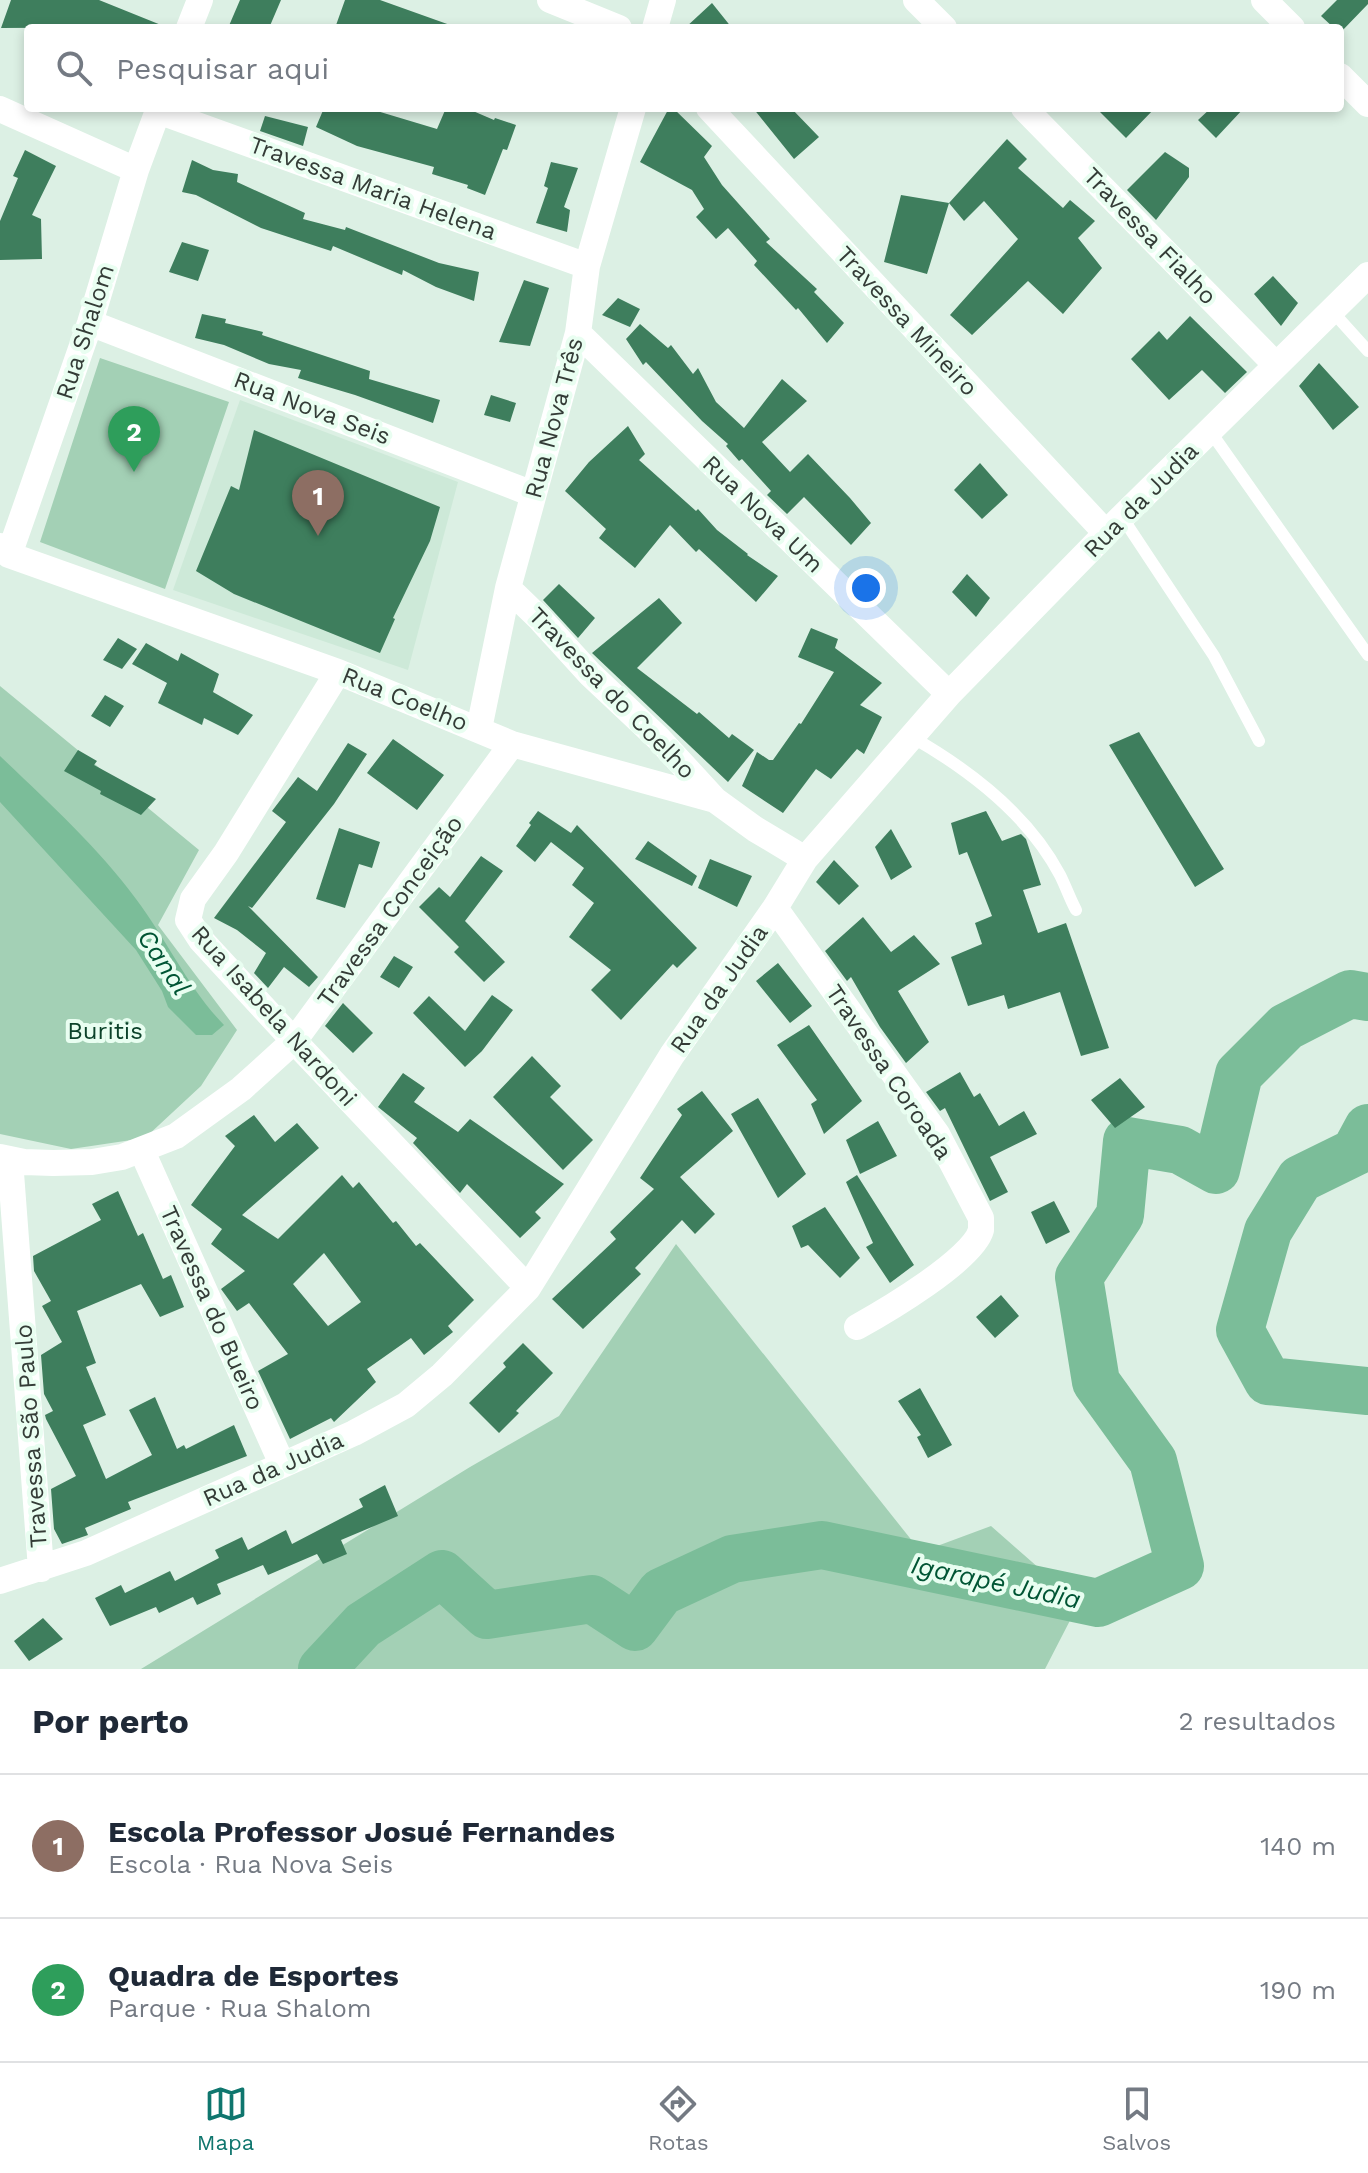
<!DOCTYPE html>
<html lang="pt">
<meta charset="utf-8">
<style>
body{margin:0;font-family:"Work Sans",sans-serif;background:#f2f2f3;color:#1f2937}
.you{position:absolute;left:866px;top:588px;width:28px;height:28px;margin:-20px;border:6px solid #fff;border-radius:50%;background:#1a73e8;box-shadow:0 0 0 12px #1a73e833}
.badge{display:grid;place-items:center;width:52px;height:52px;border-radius:50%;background:#0f766e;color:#fff;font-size:26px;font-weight:700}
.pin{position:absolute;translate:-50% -66px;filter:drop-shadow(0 2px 4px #0008)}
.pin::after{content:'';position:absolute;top:42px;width:28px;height:24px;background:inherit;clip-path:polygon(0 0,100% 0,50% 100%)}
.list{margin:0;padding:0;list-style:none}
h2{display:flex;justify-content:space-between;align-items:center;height:104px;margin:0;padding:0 32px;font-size:34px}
h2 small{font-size:26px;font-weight:400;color:#747a83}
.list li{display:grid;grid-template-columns:52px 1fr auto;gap:24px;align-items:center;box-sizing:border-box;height:144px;padding:0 32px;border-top:2px solid #e0e1e3}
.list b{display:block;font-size:30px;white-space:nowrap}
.list p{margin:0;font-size:26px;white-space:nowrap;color:#747a83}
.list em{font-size:26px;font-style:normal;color:#747a83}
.icon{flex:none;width:44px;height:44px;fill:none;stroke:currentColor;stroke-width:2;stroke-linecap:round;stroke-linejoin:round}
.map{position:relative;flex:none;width:1368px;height:1669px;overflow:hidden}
.search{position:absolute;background:#fff;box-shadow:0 4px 12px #0003;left:24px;right:24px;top:24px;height:88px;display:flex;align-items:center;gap:20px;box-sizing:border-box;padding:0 28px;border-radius:8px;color:#747a83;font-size:30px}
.sheet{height:392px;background:#fff}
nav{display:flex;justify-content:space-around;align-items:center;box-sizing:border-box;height:112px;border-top:2px solid #e0e1e3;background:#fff;font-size:22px;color:#747a83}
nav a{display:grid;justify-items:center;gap:4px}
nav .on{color:#0f766e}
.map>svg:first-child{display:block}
</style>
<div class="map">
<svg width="1368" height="1669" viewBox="0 0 1368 1669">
<rect width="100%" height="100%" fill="#dcf0e4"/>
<!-- built -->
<path fill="#cde9d8" d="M 240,400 L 458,482 L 408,670 L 173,590 Z"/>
<!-- green -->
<path fill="#a3d0b5" d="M 100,358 L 229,402 L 165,589 L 40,542 Z
M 0,686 L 199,850 L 158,925 L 237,1030 L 201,1086 L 145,1138 L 71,1149 L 0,1134 Z
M 676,1244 L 921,1552 L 991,1526 L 1079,1603 L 1045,1669 L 141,1669 L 470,1467 L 559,1416 Z"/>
<!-- water -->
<path fill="#7bbd99" d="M 0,756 C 47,801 97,846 136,899 C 167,940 188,988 224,1025 L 212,1035 L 196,1035 L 168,1007 L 162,991 L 136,950 L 0,802 Z"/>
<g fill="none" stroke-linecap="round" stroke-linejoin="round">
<!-- river -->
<path stroke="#7bbd99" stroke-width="48" d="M 1368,1128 L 1355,1152 L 1300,1179 L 1268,1231 L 1240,1330 L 1268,1381 L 1368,1391
M 322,1669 L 363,1625 L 442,1574 L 487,1615 L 592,1599 L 635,1627 L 661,1592 L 732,1559 L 822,1545 L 1098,1603 L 1180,1566 L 1153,1461 L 1096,1382 L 1079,1277 L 1120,1215 L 1127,1141 L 1180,1150 L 1216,1170 L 1239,1074 L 1286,1027 L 1350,994 L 1368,997"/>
</g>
<!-- building -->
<path fill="#3e7e5d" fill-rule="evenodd" d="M 11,0 L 99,0 L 166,27 L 1,28 Z
M 240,0 L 281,0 L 269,28 L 228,28 Z
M 345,0 L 380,0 L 450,25 L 450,28 L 335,28 Z
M 1337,0 L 1368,0 L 1368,4 L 1340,33 L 1340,28 L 1334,28 L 1321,16 Z
M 712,3 L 732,28 L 685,28 Z
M 324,108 L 367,108 L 437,129 L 446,108 L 466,108 L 494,120 L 495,118 L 516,125 L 507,150 L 503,149 L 485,195 L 467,188 L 468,185 L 432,174 L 434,167 L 357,146 L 316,127 Z
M 669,108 L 673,108 L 712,146 L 704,157 L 722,185 L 770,239 L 766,242 L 817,289 L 814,292 L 844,323 L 827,343 L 798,308 L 796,310 L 754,265 L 757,261 L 728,228 L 716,239 L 696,217 L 704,209 L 692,190 L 640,162 Z
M 753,108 L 791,108 L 819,137 L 794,159 Z
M 1096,108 L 1155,108 L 1126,138 Z
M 1211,108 L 1244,108 L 1216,138 L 1198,120 Z
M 265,116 L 308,127 L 303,146 L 260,131 Z
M 1007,139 L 1027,159 L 1018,168 L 1063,208 L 1070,200 L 1095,221 L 1078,238 L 1102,268 L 1063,314 L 1028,281 L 972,335 L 950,315 L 1018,239 L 984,201 L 964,221 L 949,203 Z
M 25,150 L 56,166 L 32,215 L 41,219 L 42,259 L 0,260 L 0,221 L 18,178 L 13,176 Z
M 1165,152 L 1189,168 L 1189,177 L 1156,220 L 1127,190 Z
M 192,160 L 213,170 L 238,174 L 237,182 L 305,213 L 303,219 L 345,230 L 346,227 L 439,263 L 479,272 L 474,301 L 436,287 L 403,270 L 402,275 L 333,246 L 331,251 L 261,228 L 196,195 L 182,192 Z
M 551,162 L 578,168 L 564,207 L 570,210 L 567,232 L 536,223 L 548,188 L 544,186 Z
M 901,195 L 949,203 L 927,274 L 884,262 Z
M 182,242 L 209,250 L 198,281 L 169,272 Z
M 1273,276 L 1298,303 L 1281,326 L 1254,294 Z
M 524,280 L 549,288 L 530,346 L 499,342 Z
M 618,298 L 640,309 L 630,327 L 602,315 Z
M 202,314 L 226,319 L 225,323 L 263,332 L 262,335 L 370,371 L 369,379 L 440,400 L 433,423 L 355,395 L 298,378 L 301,370 L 269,364 L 224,345 L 195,338 Z
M 1190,316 L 1247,372 L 1225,393 L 1202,370 L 1169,400 L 1131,359 L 1159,331 L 1167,340 Z
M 640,324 L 668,348 L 671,345 L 693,374 L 698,368 L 716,402 L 744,428 L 782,379 L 807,401 L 762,442 L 790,472 L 808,454 L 850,498 L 871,523 L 851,545 L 804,497 L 787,514 L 767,495 L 771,491 L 742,459 L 739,461 L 726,446 L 728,444 L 702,421 L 646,362 L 643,365 L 626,339 Z
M 1319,363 L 1359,407 L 1333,430 L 1299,386 Z
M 491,395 L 516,403 L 510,422 L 484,415 Z
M 628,426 L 645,454 L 639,460 L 696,511 L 698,509 L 717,530 L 748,554 L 747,555 L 778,576 L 756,602 L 699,549 L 696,552 L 670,525 L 635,568 L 599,538 L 606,529 L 565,491 L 589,462 Z
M 254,430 L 440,507 L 430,541 L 393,618 L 395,619 L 380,653 L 234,594 L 196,571 L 231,486 L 239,490 Z
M 980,463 L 1008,495 L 982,519 L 954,490 Z
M 967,574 L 990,598 L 976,617 L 952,592 Z
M 559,584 L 595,618 L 578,638 L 543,600 Z
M 659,598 L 682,623 L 637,668 L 697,714 L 699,712 L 729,738 L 732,734 L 754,750 L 728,782 L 592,653 Z
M 811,628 L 838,639 L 835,648 L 882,683 L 860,705 L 882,717 L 864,754 L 857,749 L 831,779 L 816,769 L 783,813 L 742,786 L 757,752 L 769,760 L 773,760 L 799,723 L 801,724 L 834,672 L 798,657 Z
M 118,638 L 137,649 L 122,669 L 103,660 Z
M 146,643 L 178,661 L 181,653 L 219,674 L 213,692 L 253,715 L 238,735 L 204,718 L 202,725 L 158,703 L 167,683 L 132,664 Z
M 105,695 L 124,706 L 110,727 L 91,716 Z
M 1139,732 L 1224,869 L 1195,887 L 1109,745 Z
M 393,739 L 444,775 L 417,810 L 367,773 Z
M 348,743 L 367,754 L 334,804 L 252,908 L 248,906 L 318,977 L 309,987 L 284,967 L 268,988 L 254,973 L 266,953 L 237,930 L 214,918 L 286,822 L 272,811 L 298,777 L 317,791 Z
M 78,750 L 97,761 L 94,765 L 156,799 L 141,815 L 100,794 L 101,791 L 64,771 Z
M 538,811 L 571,833 L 577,825 L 697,948 L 677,968 L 673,964 L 621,1020 L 591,990 L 611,970 L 569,937 L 594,903 L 572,885 L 584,868 L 551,842 L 535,862 L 516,846 L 531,825 L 529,823 Z
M 986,811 L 1002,841 L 1021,834 L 1026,839 L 1041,885 L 1023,890 L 1038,933 L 1066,923 L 1109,1048 L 1081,1056 L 1060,992 L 1008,1009 L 1004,995 L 968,1006 L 951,957 L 982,944 L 975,923 L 992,916 L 967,852 L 959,855 L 951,823 Z
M 339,828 L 380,842 L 372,868 L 359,864 L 345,908 L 316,899 Z
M 891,829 L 912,867 L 891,880 L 875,847 Z
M 648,841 L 697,876 L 692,886 L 635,859 Z
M 481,856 L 503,871 L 465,921 L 505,962 L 484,982 L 454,952 L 459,947 L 419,907 L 439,887 L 450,897 Z
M 710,859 L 752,876 L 737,907 L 698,888 Z
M 834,860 L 859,886 L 839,905 L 816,882 Z
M 863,917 L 891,952 L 914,935 L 940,964 L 898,991 L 929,1042 L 906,1063 L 880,1027 L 851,977 L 847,981 L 825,951 Z
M 394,956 L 413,967 L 399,988 L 380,977 Z
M 778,963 L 812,1006 L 790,1023 L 756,981 Z
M 492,995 L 513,1010 L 482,1051 L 465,1067 L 413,1013 L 429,996 L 465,1031 Z
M 343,1003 L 373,1033 L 353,1053 L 325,1026 Z
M 809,1025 L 862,1101 L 824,1134 L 811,1104 L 817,1100 L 777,1045 Z
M 532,1056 L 561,1086 L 550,1097 L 593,1140 L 563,1170 L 493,1097 Z
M 960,1072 L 974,1097 L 980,1093 L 999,1126 L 1024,1111 L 1037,1134 L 990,1157 L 1008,1192 L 990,1201 L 945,1108 L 940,1111 L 926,1092 Z
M 403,1073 L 425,1088 L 414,1102 L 458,1132 L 470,1119 L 564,1184 L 535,1212 L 541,1218 L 520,1238 L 467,1184 L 460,1193 L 413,1143 L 417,1138 L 378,1107 Z
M 1120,1078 L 1145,1107 L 1115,1128 L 1091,1100 Z
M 702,1091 L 733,1131 L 680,1177 L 715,1214 L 695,1234 L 682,1220 L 635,1268 L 641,1274 L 583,1329 L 552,1299 L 616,1239 L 610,1232 L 654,1189 L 640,1178 L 682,1115 L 677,1109 Z
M 758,1098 L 806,1174 L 778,1198 L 731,1114 Z
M 254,1115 L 275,1142 L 297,1123 L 319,1148 L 242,1215 L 278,1239 L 342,1175 L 353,1188 L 359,1182 L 393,1223 L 396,1221 L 416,1246 L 420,1243 L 474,1300 L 448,1326 L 453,1332 L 424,1355 L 411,1338 L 367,1369 L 376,1382 L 334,1422 L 331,1418 L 290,1439 L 258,1371 L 288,1354 L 249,1303 L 237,1311 L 221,1289 L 245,1271 L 211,1244 L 222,1229 L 191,1205 L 235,1146 L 225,1136 ZM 324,1253 L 361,1302 L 328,1326 L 293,1284 Z
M 878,1121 L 897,1156 L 860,1174 L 846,1140 Z
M 857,1175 L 914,1265 L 890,1283 L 866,1247 L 873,1243 L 846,1182 Z
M 118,1191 L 138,1236 L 143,1233 L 163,1279 L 171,1275 L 184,1307 L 160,1317 L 141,1284 L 77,1311 L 96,1363 L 86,1367 L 106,1415 L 83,1425 L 106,1479 L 152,1455 L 129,1410 L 155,1397 L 177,1449 L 184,1445 L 186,1449 L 234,1425 L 247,1456 L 128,1502 L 131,1509 L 85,1528 L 88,1535 L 62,1544 L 54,1529 L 51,1489 L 76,1476 L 46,1419 L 45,1415 L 53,1411 L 44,1394 L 41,1355 L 62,1342 L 42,1306 L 51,1301 L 34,1271 L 33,1256 L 101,1220 L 92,1204 Z
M 1054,1201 L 1070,1232 L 1046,1244 L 1031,1212 Z
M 825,1207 L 860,1258 L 840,1278 L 808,1245 L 801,1248 L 792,1226 Z
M 1001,1295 L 1019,1316 L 995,1338 L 976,1317 Z
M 523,1343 L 553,1373 L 516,1411 L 519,1413 L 499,1433 L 469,1403 L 506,1367 L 503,1363 Z
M 920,1388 L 952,1445 L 928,1458 L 917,1437 L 921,1435 L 898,1401 Z
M 385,1485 L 398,1516 L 341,1540 L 347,1554 L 323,1564 L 317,1554 L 268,1575 L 263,1565 L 217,1584 L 221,1594 L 197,1605 L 193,1597 L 159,1613 L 156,1607 L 110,1626 L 95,1598 L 121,1585 L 125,1593 L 170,1571 L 175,1581 L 219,1558 L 215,1550 L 242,1537 L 248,1550 L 286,1530 L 292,1544 L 363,1507 L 359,1499 Z
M 43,1618 L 63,1639 L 29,1661 L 14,1641 Z"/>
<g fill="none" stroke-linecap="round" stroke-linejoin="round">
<!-- lane -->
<path stroke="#fff" stroke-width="12" d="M 1332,311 L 1368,351
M 1210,431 L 1368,655
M 1122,517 L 1214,656 L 1259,741
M 910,736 C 970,770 1028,814 1060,875 C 1066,887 1070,899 1076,910"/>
<!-- street -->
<path stroke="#fff" stroke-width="26" d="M 550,0 L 619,28
M 916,0 L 944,28
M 1264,0 L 1292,28
M 189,28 L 200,0
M 655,28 L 663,0
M 1340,76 L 1368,104
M 709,108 L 1106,533
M 1024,108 L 1276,365
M 0,109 L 136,170
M 158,111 L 587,266
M 90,323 L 533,494
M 578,333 L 949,694
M 0,546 L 9,555 L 338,672 L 512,744 L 715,800 L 755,829 L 805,859
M 9,555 L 90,323 L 136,170 L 159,108
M 508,588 L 540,619 L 590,674 L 659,739 L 715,800
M 338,672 L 226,853 L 193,899 L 188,920 L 201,940 L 294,1041 L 528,1288
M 479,729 L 508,588 L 578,333 L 587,266 L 633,108
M 775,908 L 937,1134 L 981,1218 C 981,1220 981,1228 981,1230 C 973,1260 884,1312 857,1327
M 142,1151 L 282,1464
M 0,1157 L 24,1162 L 53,1163 L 92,1162 L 122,1157 L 176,1136 L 241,1089 L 294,1041 L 512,744
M 10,1160 L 41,1569
M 0,1581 L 86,1553 L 354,1433 L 406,1405 L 442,1375 L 528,1288 L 672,1055 L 775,908 L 805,859 L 949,694 L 1122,517 L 1368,275"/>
</g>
<g text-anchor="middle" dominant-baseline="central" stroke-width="8" stroke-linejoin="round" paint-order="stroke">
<!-- street labels -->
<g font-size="24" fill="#343c37" stroke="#e9fef1">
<text transform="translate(373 188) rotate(20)">Travessa Maria Helena</text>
<text transform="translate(1150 236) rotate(46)">Travessa Fialho</text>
<text transform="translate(907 321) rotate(47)">Travessa Mineiro</text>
<text transform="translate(85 332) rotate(-72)">Rua Shalom</text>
<text transform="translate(312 408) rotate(21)">Rua Nova Seis</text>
<text transform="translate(554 418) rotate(-75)">Rua Nova Três</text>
<text transform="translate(1141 500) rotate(-45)">Rua da Judia</text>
<text transform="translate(763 514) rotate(44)">Rua Nova Um</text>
<text transform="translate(612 693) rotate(46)">Travessa do Coelho</text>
<text transform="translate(405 699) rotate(22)">Rua Coelho</text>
<text transform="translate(390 911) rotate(-54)">Travessa Conceição</text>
<text transform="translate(719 989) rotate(-55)">Rua da Judia</text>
<text transform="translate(274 1016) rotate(48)">Rua Isabela Nardoni</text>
<text transform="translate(889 1072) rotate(56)">Travessa Coroada</text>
<text transform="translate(212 1308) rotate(66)">Travessa do Bueiro</text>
<text transform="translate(31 1436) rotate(-94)">Travessa São Paulo</text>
<text transform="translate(273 1469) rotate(-24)">Rua da Judia</text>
</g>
<!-- park labels -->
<g font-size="24" fill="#0c422a" stroke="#e9fef1">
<text x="105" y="1031">Buritis</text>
</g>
<!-- water labels -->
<g font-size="26" font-style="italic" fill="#005534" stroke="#e9fef1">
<text transform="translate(164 962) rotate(56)">Canal</text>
<text transform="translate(996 1582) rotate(12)">Igarapé Judia</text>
</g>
</g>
</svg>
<div class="you"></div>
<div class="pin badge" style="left:318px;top:536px;background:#8d6e63">1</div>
<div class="pin badge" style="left:134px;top:472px;background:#2e9e5b">2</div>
<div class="search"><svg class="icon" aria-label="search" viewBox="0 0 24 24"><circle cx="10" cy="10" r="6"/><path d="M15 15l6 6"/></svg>Pesquisar aqui</div>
</div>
<section class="sheet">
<h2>Por perto<small>2 resultados</small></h2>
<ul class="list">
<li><span class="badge" style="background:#8d6e63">1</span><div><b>Escola Professor Josué Fernandes</b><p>Escola · Rua Nova Seis</p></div><em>140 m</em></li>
<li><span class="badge" style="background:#2e9e5b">2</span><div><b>Quadra de Esportes</b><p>Parque · Rua Shalom</p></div><em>190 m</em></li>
</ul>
</section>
<nav>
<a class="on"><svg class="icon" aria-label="map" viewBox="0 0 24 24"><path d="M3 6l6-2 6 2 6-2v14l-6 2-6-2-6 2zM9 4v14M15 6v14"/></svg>Mapa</a>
<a><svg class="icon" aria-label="directions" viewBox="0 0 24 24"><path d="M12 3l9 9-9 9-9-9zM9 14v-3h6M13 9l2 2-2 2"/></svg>Rotas</a>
<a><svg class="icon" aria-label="saved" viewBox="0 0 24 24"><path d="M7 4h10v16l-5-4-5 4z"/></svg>Salvos</a>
</nav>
